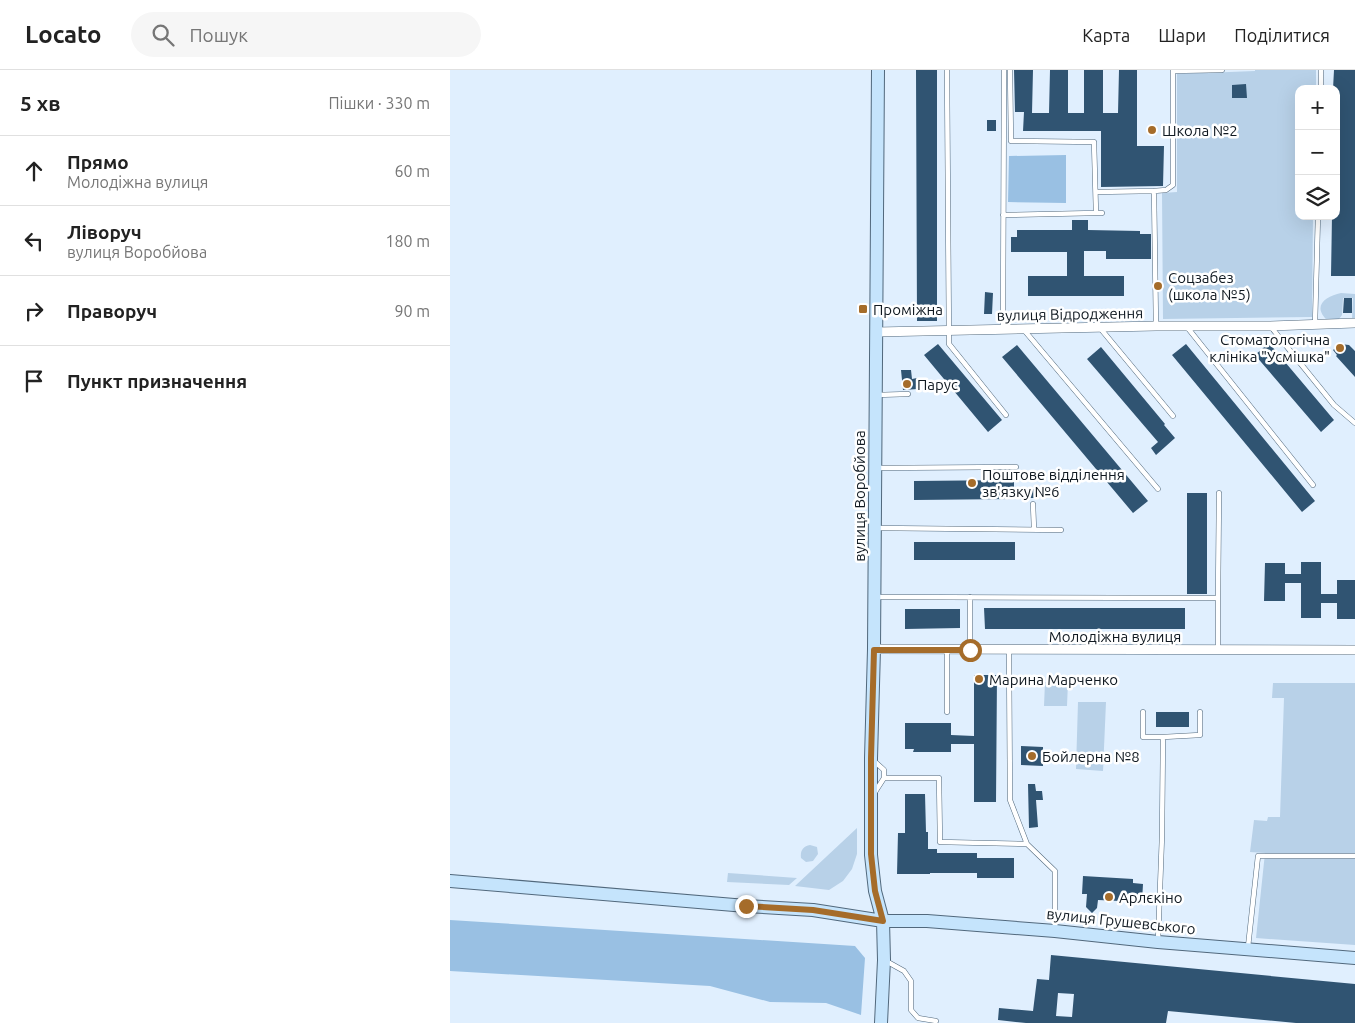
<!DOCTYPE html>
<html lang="uk">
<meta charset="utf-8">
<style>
body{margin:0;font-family:Ubuntu,sans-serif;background:#f6f6f6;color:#222}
.controls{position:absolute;right:15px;top:15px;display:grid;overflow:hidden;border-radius:10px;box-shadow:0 5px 20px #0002}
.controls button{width:45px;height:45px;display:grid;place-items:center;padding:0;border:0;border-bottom:1px solid #e0e0e0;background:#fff;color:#222;font:25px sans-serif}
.stop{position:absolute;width:15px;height:15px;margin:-11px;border:4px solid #a56c2a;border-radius:50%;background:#fff}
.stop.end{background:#a56c2a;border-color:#fff;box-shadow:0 1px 5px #0008}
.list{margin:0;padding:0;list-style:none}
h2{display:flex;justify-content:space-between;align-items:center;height:65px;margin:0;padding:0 20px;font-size:21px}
h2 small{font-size:16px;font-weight:400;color:#767676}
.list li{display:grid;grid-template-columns:32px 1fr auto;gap:15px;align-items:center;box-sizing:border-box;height:70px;padding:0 20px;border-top:1px solid #e0e0e0}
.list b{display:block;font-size:19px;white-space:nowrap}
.list p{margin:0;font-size:16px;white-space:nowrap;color:#767676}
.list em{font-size:16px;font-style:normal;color:#767676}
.icon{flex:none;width:28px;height:28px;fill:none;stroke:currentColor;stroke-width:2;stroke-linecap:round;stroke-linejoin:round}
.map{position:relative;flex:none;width:905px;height:953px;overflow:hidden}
header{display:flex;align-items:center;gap:30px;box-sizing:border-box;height:70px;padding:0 25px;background:#fff;border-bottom:1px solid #e0e0e0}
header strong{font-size:24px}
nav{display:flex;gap:28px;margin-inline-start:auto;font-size:18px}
.search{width:350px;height:45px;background:#f6f6f6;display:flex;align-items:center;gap:12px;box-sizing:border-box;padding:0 18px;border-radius:28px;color:#767676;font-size:19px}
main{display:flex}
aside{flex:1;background:#fff}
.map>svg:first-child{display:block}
</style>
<header>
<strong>Locato</strong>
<div class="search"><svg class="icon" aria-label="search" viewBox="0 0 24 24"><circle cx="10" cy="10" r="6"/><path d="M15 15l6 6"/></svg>Пошук</div>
<nav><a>Карта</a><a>Шари</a><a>Поділитися</a></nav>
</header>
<main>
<aside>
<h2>5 хв<small>Пішки · 330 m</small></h2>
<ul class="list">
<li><svg class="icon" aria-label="ahead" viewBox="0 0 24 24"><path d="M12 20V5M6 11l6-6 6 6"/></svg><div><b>Прямо</b><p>Молодіжна вулиця</p></div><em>60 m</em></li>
<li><svg class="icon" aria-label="left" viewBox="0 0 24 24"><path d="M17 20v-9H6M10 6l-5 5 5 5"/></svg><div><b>Ліворуч</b><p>вулиця Воробйова</p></div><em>180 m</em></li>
<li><svg class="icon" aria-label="right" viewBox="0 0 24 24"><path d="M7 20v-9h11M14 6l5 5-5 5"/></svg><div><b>Праворуч</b></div><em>90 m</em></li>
<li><svg class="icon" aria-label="arrive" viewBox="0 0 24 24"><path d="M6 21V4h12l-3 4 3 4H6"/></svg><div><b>Пункт призначення</b></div></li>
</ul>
</aside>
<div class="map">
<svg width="905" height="953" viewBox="0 0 905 953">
<rect width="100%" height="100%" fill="#e0effe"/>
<!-- green -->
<path fill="#b8d1e8" d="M 805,0 L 866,0 L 866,19 L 849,19 L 849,146 L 863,146 L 862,247 L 713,249 L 712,123 L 727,122 L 727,4 L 805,1 Z
M 891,223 L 905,224 L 905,249 L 902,249 L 903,228 L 893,228 L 892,245 L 889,249 L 878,251 C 861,236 876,226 891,223 Z
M 595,612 L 618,612 L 617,636 L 594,636 Z
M 823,613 L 905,613 L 905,875 L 806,868 L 815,783 L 800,782 L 804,750 L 817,751 L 818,747 L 830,747 L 834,628 L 822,628 Z
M 628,632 L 656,632 L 653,701 L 626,699 Z
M 407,758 L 407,784 L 402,799 L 393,811 L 379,820 L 345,816 Z
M 360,775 L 367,777 L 368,784 L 363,791 L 356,792 L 351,788 C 350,781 353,776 360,775 Z
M 278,803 L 347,808 L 339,815 L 277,812 Z"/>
<!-- forest -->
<path fill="#99c0e3" d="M 616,85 L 616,133 L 558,132 L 559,86 Z
M 0,850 L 405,876 L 415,888 L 411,945 L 376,933 L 320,932 L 260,916 L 0,901 Z"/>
<!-- building -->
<path fill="#305472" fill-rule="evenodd" d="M 466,0 L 487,0 L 487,251 L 467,251 Z
M 564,0 L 583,0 L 582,43 L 599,43 L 600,0 L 618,0 L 618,43 L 634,43 L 634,0 L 653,0 L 653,43 L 668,43 L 669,0 L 687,0 L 687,76 L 714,76 L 713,116 L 651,117 L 651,61 L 573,61 L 574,42 L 565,42 Z
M 884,0 L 905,0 L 905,206 L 881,206 L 882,146 L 886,146 L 886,19 L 883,19 Z
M 796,14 L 797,28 L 782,28 L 782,15 Z
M 537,50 L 546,50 L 546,61 L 537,61 Z
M 622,150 L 638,150 L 638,160 L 690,161 L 690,164 L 701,164 L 701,189 L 656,189 L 656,181 L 634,181 L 634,206 L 674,206 L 674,226 L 578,226 L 578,206 L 617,206 L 617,182 L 561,182 L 561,167 L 567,167 L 567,160 L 622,160 Z
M 535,222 L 543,223 L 542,244 L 534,244 Z
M 894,228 L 902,228 L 902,243 L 893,243 Z
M 819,273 L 884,350 L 871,362 L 805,285 Z
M 488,274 L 552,350 L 538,362 L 474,285 Z
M 736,274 L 865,431 L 852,442 L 722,285 Z
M 890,274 L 899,275 L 905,281 L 905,307 L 886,286 L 887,285 L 883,280 Z
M 567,275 L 698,431 L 683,443 L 552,287 Z
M 651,277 L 715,354 L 714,355 L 725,368 L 706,385 L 701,378 L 708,372 L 637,289 Z
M 451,300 L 461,300 L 462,309 L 467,308 L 468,319 L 453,320 Z
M 564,410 L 564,419 L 595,419 L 595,426 L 588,426 L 588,428 L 564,428 L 564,429 L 464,430 L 464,411 Z
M 737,423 L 757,423 L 757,524 L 737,524 Z
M 464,472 L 565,472 L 565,490 L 464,490 Z
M 851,492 L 871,492 L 871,524 L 887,524 L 887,510 L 905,510 L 905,549 L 887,549 L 887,533 L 871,533 L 871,548 L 851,548 L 851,513 L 835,513 L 835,531 L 814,531 L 815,493 L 835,493 L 835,504 L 851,504 Z
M 534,538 L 735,538 L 735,559 L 535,559 Z
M 455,539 L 510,539 L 510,558 L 455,559 Z
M 524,605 L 547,605 L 546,732 L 524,732 L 524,674 L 501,674 L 501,682 L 463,682 L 464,679 L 455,679 L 455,653 L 501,653 L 501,665 L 524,666 Z
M 706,642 L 739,642 L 739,657 L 706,657 Z
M 571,676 L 593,677 L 593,696 L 571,695 Z
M 578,714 L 585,714 L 586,721 L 592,721 L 593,730 L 586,730 L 588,757 L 579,758 Z
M 455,724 L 475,724 L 476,762 L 478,762 L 478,779 L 487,779 L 487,783 L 527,783 L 527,788 L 564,788 L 564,808 L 527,808 L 527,803 L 480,803 L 480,804 L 447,804 L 448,763 L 455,763 Z
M 633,806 L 683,809 L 683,813 L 693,814 L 692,832 L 648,830 L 647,838 L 642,843 L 636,837 L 637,824 L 632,824 Z
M 601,885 L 905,914 L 905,953 L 846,953 L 718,941 L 716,953 L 576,953 L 548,950 L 549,938 L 583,941 L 587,909 L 599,910 ZM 608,923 L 624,924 L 622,947 L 606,946 Z"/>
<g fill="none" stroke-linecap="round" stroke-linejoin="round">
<defs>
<path id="service" d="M 497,0 L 499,274 L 556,345
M 560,0 L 561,71 L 644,72 L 646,143 L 652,143
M 723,1 L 772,0
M 871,19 L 871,0
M 646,122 L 704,121
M 553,145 L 646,143
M 865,254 L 868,146
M 706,256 L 704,121 L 716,120 L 723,115 L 723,0
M 737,257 L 863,415
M 821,257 L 884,335 L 905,353
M 650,258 L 723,346
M 553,259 L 554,0
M 574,260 L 708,419
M 427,325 L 458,324
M 427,398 L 566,397
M 583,434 L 584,459
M 427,458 L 611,460
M 426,527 L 768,528 L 769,423
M 520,578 L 520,527
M 559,580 L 560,730 L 577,774
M 768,580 L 768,528
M 497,642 L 497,580
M 693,642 L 693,667 L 713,667
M 423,690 L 434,700 L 434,708 L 425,722
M 434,708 L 489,708 L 490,772 L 577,774 L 605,801 L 605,860
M 708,871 L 712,766 L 713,667 L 750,665 L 750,642
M 798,877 L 808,786 L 905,786
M 436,891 L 454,901 L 461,911 L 461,940 L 468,948 L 486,951"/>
<path id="minor" d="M 426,262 L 706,256 L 820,256 L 905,253
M 424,579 L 905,580"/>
<path id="secondary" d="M 428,0 L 424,579 L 421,688 L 421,785 L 425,821 L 433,851 L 434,890 L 431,953
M 0,811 L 296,836 L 363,840 L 433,851 L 477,851 L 605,861 L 708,872 L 905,888"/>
</defs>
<!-- service casing -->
<use href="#service" stroke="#51687c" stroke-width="5.5"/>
<!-- minor casing -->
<use href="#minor" stroke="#51687c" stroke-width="10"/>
<!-- secondary casing -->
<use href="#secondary" stroke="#51687c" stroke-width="14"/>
<!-- service -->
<use href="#service" stroke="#fff" stroke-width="4.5"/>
<!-- minor -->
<use href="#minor" stroke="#fff" stroke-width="9"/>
<!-- secondary -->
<use href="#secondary" stroke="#c5e4fc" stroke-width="12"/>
</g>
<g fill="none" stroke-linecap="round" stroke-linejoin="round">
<!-- route -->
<path stroke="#a56c2a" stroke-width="6" d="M 296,836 L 363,840 L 433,851 L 425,821 L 421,784 L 421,688 L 424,580 L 520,580"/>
</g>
<!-- markers -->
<g fill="#a56c2a" stroke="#fff" stroke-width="2">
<circle cx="702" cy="60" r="5"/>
<circle cx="708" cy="216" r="5"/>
<rect x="408" y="234" width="10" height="10" rx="2.5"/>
<circle cx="890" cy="278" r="5"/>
<circle cx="457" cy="314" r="5"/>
<circle cx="522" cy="413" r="5"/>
<circle cx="529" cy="609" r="5"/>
<circle cx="582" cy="686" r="5"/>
<circle cx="659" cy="827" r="5"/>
</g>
<g text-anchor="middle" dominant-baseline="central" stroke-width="5" stroke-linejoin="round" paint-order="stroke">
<!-- poi labels -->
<g font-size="15" fill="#101921" stroke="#fff" text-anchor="start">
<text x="712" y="60">Школа №2</text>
<text x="718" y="207">Соцзабез<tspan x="718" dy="17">(школа №5)</tspan></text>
<text x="423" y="239">Проміжна</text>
<text x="880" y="269" text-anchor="end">Стоматологічна<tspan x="880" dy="17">клініка "Усмішка"</tspan></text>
<text x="467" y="314">Парус</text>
<text x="532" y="404">Поштове відділення<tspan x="532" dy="17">зв'язку №6</tspan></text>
<text x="539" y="609">Марина Марченко</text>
<text x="592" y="686">Бойлерна №8</text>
<text x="669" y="827">Арлєкіно</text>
</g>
<!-- street labels -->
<g font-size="15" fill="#101921" stroke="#fff">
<text transform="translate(620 244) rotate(-1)">вулиця Відродження</text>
<text transform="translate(409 426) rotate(-90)">вулиця Воробйова</text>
<text x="665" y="566">Молодіжна вулиця</text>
<text transform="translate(671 851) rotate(6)">вулиця Грушевського</text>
</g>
</g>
</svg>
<div class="controls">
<button>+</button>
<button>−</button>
<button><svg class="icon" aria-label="layers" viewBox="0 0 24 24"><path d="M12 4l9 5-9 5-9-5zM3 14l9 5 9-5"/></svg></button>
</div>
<div class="stop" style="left:520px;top:580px"></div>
<div class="stop end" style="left:296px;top:836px"></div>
</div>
</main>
